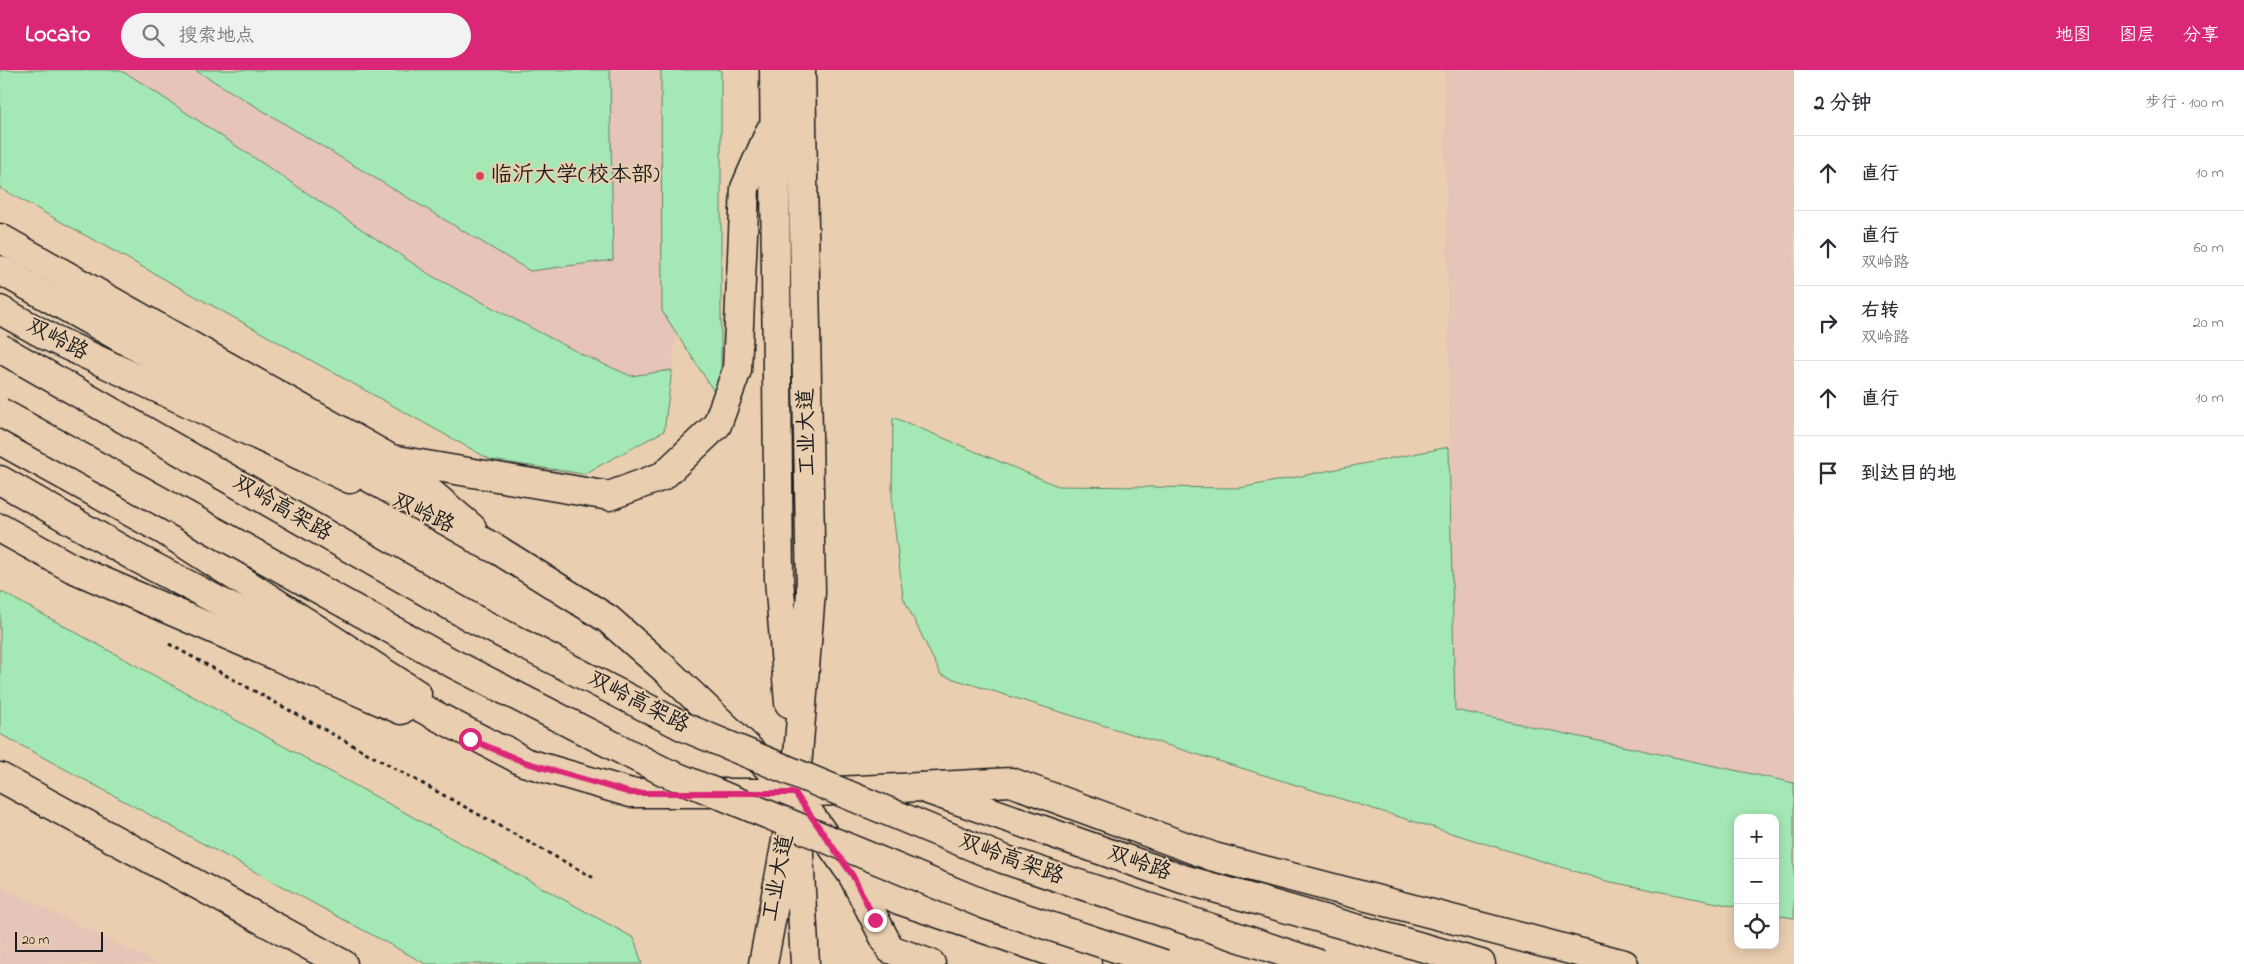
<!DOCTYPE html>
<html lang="zh">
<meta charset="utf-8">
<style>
body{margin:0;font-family:"Indie Flower","LXGW WenKai TC",sans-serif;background:#f2f2f3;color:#2b2b33}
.controls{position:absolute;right:15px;bottom:15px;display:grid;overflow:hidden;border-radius:10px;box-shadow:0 2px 12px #0003}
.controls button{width:45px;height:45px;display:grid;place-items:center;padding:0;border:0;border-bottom:1px solid #e1e1e2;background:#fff;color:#2b2b33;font:25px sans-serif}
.scale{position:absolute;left:15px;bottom:12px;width:88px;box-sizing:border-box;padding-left:5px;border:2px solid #1c1c1c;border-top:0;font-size:14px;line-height:18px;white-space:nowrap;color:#1c1c1c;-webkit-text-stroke:4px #e9ceb0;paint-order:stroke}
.stop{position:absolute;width:15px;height:15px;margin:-11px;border:4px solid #db2777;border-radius:50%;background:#fff}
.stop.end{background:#db2777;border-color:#fff;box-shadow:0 1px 5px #0008}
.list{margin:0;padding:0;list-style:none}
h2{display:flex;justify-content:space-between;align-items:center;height:65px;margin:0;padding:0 20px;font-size:21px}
h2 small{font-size:16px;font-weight:400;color:#7c7c81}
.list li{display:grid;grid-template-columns:32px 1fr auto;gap:15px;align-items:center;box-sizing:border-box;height:75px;padding:0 20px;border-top:1px solid #e1e1e2}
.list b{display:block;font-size:19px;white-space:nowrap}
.list p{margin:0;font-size:16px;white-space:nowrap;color:#7c7c81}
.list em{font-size:16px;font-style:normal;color:#7c7c81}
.icon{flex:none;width:28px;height:28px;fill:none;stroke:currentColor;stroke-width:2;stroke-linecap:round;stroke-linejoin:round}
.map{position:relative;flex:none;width:1794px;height:894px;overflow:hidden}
header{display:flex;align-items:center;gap:30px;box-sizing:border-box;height:70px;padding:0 25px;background:#db2777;color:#fff}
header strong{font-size:24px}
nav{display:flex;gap:28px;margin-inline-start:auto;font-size:18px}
.search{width:350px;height:45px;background:#f2f2f3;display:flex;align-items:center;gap:12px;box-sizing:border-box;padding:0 18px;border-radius:28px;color:#7c7c81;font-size:19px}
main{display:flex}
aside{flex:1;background:#fff}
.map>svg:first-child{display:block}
</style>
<header>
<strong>Locato</strong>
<div class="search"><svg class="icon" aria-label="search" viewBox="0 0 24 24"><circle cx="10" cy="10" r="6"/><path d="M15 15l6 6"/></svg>搜索地点</div>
<nav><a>地图</a><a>图层</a><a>分享</a></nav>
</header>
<main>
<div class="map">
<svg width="1794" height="894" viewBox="0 0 1794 894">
<rect width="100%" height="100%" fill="#e9ceb0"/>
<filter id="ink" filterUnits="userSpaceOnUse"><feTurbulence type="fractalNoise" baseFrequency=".02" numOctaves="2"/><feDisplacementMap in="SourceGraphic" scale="10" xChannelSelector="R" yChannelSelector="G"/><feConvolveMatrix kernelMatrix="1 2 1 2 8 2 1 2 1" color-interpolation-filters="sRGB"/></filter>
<g filter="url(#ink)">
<!-- built -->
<path fill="#e6c4b7" d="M 118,0 L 678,0 L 679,229 L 672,300 L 631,306 L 583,285 L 432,206 L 131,6 Z
M 1444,0 L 1794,0 L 1794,713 L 1455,640 Z
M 0,816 L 158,894 L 0,894 Z"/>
<!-- green -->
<path fill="#a4e9b5" stroke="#608268" d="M 0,0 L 118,0 L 131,6 L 432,206 L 583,285 L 631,306 L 672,300 L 664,361 L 584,404 L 491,390 L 0,118 Z
M 195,0 L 610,0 L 613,190 L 530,201 Z
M 661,0 L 721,0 L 721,332 L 662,241 Z
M 893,347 L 1058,416 L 1240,418 L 1449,377 L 1455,640 L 1794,713 L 1794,848 L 1775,845 L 1775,748 L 1738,748 L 1738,837 L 1606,811 L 941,605 L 903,527 L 892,434 Z
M 0,521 L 634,868 L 642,894 L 426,894 L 0,664 Z"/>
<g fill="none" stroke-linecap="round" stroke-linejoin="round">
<defs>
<path id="minor" d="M 0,168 L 391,389 L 472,458
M 0,458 L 72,498 L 401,640
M 0,707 L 343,894
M 920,717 L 1011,712 L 1214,787 L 1624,894
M 853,806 L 890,879 L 931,894"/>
<path id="major" d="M 774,0 L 779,509 L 789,633
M 0,240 L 47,266 L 350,409
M 0,370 L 165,461 L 417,624
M 391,389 L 609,426 L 663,406 L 717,355 L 737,300 L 745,118 L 770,61
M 477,470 L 498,480 L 608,549 L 667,601 L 795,723 L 853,806 L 899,830 L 1087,894
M 504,679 L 524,692 L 631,723 L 795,723 L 920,717 L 1183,809 L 1481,894
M 798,766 L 805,894
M 763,894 L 795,723 L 811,522 L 801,0"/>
<path id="highway" d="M 0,200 L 498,480
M 0,410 L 135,487 L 524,692"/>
</defs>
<!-- minor casing -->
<use href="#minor" stroke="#1c1c1c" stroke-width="31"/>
<!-- major casing -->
<use href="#major" stroke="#1c1c1c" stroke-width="31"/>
<!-- highway casing -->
<use href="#highway" stroke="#1c1c1c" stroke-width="31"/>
<!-- path -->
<path stroke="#1c1c1c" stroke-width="3" stroke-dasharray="4 4" stroke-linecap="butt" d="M 169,574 L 594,808"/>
<!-- minor -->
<use href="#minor" stroke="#e9ceb0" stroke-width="28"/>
<!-- major -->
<use href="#major" stroke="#e9ceb0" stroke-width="28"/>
<!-- highway -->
<use href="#highway" stroke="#e9ceb0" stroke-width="28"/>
<defs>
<path id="highway-bridge" d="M 0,278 L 474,549 L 684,657 L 1003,789 L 1319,894
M 0,342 L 450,592 L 663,701 L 986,835 L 1164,894"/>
</defs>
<!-- highway-bridge casing -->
<use href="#highway-bridge" stroke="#1c1c1c" stroke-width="31" stroke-linecap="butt"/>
<!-- highway-bridge -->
<use href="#highway-bridge" stroke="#e9ceb0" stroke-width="28"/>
</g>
</g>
<g fill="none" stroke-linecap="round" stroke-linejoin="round" filter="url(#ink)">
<!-- route -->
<path stroke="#db2777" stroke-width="6" d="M 470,669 L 524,692 L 631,723 L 795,723 L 853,806 L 875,850"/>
</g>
<!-- markers -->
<circle fill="#d1495b" stroke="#e9ceb0" stroke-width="2" cx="480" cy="106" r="5"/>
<g text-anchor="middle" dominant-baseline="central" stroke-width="4" stroke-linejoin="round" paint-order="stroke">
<!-- poi labels -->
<g font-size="22" fill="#1c1c1c" stroke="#e9ceb0" text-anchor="start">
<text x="490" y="106">临沂大学(校本部)</text>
</g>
<!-- street labels -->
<g font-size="22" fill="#1c1c1c" stroke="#e9ceb0">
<text transform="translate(57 270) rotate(27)">双岭路</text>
<text transform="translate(808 362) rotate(-91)">工业大道</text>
<text transform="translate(282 439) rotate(30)">双岭高架路</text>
<text transform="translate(423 444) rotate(25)">双岭路</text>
<text transform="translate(638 633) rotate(27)">双岭高架路</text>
<text transform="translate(1011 790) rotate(20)">双岭高架路</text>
<text transform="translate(1139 794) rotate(19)">双岭路</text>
<text transform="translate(779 808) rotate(-79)">工业大道</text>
</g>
</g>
</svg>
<div class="controls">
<button>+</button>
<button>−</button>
<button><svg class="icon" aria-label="locate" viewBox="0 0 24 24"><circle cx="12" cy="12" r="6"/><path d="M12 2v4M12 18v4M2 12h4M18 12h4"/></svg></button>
</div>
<div class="scale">20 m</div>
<div class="stop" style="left:470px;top:669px"></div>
<div class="stop end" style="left:875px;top:850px"></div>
</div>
<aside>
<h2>2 分钟<small>步行 · 100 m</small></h2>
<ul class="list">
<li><svg class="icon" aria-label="ahead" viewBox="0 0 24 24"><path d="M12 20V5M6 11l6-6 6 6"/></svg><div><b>直行</b></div><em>10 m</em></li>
<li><svg class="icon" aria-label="ahead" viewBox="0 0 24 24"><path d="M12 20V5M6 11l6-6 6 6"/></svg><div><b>直行</b><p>双岭路</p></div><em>60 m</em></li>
<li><svg class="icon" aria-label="right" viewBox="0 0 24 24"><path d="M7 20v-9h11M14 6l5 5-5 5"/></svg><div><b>右转</b><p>双岭路</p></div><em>20 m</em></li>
<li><svg class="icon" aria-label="ahead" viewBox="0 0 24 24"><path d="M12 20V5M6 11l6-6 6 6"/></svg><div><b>直行</b></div><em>10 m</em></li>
<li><svg class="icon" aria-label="arrive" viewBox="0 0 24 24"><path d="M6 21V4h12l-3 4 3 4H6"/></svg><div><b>到达目的地</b></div></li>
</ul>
</aside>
</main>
